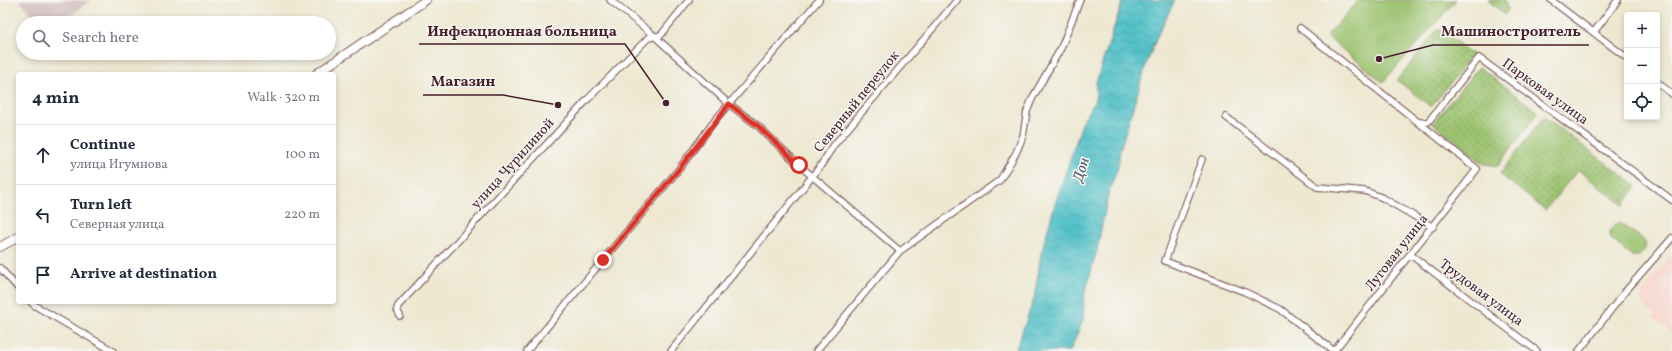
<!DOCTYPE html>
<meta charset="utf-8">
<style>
body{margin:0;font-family:Vollkorn,serif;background:#f6f6f7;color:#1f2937}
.controls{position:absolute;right:12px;top:12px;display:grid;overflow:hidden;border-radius:4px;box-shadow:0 2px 6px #0003}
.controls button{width:36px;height:36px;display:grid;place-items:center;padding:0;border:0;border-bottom:1px solid #e0e1e3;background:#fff;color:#1f2937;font:20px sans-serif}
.stop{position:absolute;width:12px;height:12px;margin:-9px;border:3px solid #d93025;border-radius:50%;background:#fff}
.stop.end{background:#d93025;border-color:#fff;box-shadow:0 1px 4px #0008}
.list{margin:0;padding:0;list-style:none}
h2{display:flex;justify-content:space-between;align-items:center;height:52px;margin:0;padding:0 16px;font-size:17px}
h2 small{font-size:13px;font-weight:400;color:#747a83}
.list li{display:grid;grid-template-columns:26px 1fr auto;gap:12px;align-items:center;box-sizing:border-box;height:60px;padding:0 16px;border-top:1px solid #e0e1e3}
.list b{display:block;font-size:15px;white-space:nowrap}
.list p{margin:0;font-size:13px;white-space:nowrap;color:#747a83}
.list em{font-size:13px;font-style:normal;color:#747a83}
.icon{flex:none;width:22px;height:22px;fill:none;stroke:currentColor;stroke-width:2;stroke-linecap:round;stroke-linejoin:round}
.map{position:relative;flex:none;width:1672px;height:351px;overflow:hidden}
.search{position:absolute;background:#fff;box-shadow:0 2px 6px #0003;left:16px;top:16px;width:320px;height:44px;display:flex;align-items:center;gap:10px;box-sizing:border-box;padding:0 14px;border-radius:22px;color:#747a83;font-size:15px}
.panel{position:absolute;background:#fff;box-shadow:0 2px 6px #0003;left:16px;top:72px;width:320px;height:232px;border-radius:4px}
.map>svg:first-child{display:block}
</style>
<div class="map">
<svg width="1672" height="351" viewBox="0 0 1672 351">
<defs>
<pattern id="green-dots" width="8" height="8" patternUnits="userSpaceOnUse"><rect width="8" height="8" fill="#9cc36f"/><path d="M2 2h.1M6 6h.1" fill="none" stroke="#819e5b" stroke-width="1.8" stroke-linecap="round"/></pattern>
<pattern id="water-waves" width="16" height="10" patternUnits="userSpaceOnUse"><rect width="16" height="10" fill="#53c1c8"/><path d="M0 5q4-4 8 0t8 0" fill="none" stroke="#4aa5ac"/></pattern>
</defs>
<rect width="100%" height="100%" fill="#f6f6f2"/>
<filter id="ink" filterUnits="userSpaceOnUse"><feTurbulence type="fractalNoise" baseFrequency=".025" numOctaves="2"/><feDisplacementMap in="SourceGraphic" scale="8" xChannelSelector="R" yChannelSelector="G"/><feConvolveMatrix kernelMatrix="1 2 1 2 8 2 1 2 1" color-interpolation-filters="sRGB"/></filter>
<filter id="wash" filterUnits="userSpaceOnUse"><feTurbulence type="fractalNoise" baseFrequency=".012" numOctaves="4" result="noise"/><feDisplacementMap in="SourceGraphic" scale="16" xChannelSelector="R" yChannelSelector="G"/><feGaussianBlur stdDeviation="0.9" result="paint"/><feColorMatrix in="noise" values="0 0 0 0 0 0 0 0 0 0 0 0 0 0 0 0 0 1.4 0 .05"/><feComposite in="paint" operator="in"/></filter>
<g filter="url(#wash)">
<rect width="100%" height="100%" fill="#eee8d1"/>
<!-- built -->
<path fill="#f7d1c6" d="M 1672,253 L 1672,333 L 1652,317 L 1655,315 L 1642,304 L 1641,294 Z"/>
<!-- industrial -->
<path fill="#d2bfbf" d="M 19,0 L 92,0 L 60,23 L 40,23 Z"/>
<!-- green -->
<path fill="url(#green-dots)" stroke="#73714d" d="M 1439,28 L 1473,55 L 1431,107 L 1397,80 Z
M 1479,67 L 1538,112 L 1498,166 L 1484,164 L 1433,123 Z
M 1544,117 L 1637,186 L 1623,205 L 1578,170 L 1545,210 L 1500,174 Z"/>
<!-- pitch -->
<path fill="#9cc36f" stroke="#73714d" d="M 1359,0 L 1456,0 L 1383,82 L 1326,36 Z
M 1488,0 L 1504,0 L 1508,10 L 1505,15 Z
M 1620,223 L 1644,240 C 1647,246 1645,252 1639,256 L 1632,256 L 1610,238 L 1610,230 L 1616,224 Z"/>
<!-- water -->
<path fill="url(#water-waves)" stroke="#4e707a" d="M 1123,0 L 1175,0 L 1159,32 L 1147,62 L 1120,150 L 1118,168 L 1109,191 L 1097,250 L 1084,297 L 1083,320 L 1070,351 L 1015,351 L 1034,299 L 1041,254 L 1054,207 L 1083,120 L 1094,103 L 1096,94 L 1096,82 Z"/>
</g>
<g filter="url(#ink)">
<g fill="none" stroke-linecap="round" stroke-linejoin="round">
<defs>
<path id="street" d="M 610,0 L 651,33 L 729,104 L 757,125 L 799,165 L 900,251
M 1551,0 L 1627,58
M 1300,28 L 1477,169 L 1334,351
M 1594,32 L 1618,0
M 1657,82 L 1672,94
M 1226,117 L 1317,187 L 1365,191 L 1383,198 L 1433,227
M 1418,122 L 1428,122 L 1479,58 L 1672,200
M 1202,159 L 1165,261 L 1245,292 L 1280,309 L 1334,351
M 1411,255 L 1537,351
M 0,268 L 18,288
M 31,302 L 34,305 L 113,351
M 400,316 L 397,309 L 398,306 L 588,99 L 648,38 L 661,35 L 689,0
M 527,351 L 679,169 L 716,119 L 819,0
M 671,351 L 819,168 L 834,145 L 957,0
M 816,351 L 900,251 L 1000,180 L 1016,153 L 1023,136 L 1027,111 L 1033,97 L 1061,48 L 1080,0
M 1579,351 L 1624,293 L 1672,238"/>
<path id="secondary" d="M 316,74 L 426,0
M 0,247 L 18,237"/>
</defs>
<!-- street casing -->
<use href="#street" stroke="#836565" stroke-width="8"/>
<!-- secondary casing -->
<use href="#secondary" stroke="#836565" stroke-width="10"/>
<!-- street -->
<use href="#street" stroke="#fff" stroke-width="5.5"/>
<!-- secondary -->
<use href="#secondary" stroke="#fff" stroke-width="8"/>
</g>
</g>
<g fill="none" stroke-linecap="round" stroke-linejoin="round" filter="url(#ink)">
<!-- route -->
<path stroke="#d93025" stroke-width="5" d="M 603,260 L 679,169 L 729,104 L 757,125 L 799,165"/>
</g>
<g text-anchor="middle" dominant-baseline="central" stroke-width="3" stroke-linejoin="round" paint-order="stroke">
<!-- street labels -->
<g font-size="14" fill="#4a1f2b" stroke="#f6f6f2">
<text transform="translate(1545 92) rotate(36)">Парковая улица</text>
<text transform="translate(857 102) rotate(-51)">Северный переулок</text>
<text transform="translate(513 164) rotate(-48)">улица Чурилиной</text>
<text transform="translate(1397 253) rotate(-52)">Луговая улица</text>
<text transform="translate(1481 293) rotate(37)">Трудовая улица</text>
</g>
<!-- water labels -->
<g font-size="15" font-style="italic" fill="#4d5862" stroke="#f6f6f2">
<text transform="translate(1082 170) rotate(-73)">Дон</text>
</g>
</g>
<!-- callouts -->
<path fill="none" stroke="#4a1f2b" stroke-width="1.5" d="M666 103L625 44H419M1379 59L1433 45H1589M558 105L503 95H423"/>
<g fill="#4a1f2b" stroke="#f6f6f2" stroke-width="1.5">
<circle cx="666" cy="103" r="4"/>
<circle cx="1379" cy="59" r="4"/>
<circle cx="558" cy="105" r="4"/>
</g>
<g font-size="15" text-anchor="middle" font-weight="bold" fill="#4a1f2b" stroke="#f6f6f2" stroke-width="3" stroke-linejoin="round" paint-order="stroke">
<text x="522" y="36">Инфекционная больница</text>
<text x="1511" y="36">Машиностроитель</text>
<text x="463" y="86">Магазин</text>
</g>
</svg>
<div class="controls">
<button>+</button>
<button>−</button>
<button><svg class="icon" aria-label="locate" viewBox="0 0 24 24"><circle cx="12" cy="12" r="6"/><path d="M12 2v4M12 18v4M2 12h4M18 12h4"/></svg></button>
</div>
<div class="stop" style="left:799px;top:165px"></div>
<div class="stop end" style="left:603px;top:260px"></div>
<div class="search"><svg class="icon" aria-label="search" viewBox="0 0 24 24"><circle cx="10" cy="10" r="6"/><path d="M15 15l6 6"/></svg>Search here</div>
<section class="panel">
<h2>4 min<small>Walk · 320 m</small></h2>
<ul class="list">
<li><svg class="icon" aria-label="ahead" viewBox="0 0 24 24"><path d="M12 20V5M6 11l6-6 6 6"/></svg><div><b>Continue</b><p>улица Игумнова</p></div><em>100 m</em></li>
<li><svg class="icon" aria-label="left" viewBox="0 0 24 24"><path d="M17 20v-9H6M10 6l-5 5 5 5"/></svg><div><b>Turn left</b><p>Северная улица</p></div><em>220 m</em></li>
<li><svg class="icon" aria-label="arrive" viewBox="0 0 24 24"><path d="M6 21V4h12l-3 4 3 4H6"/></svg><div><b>Arrive at destination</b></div></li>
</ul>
</section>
</div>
